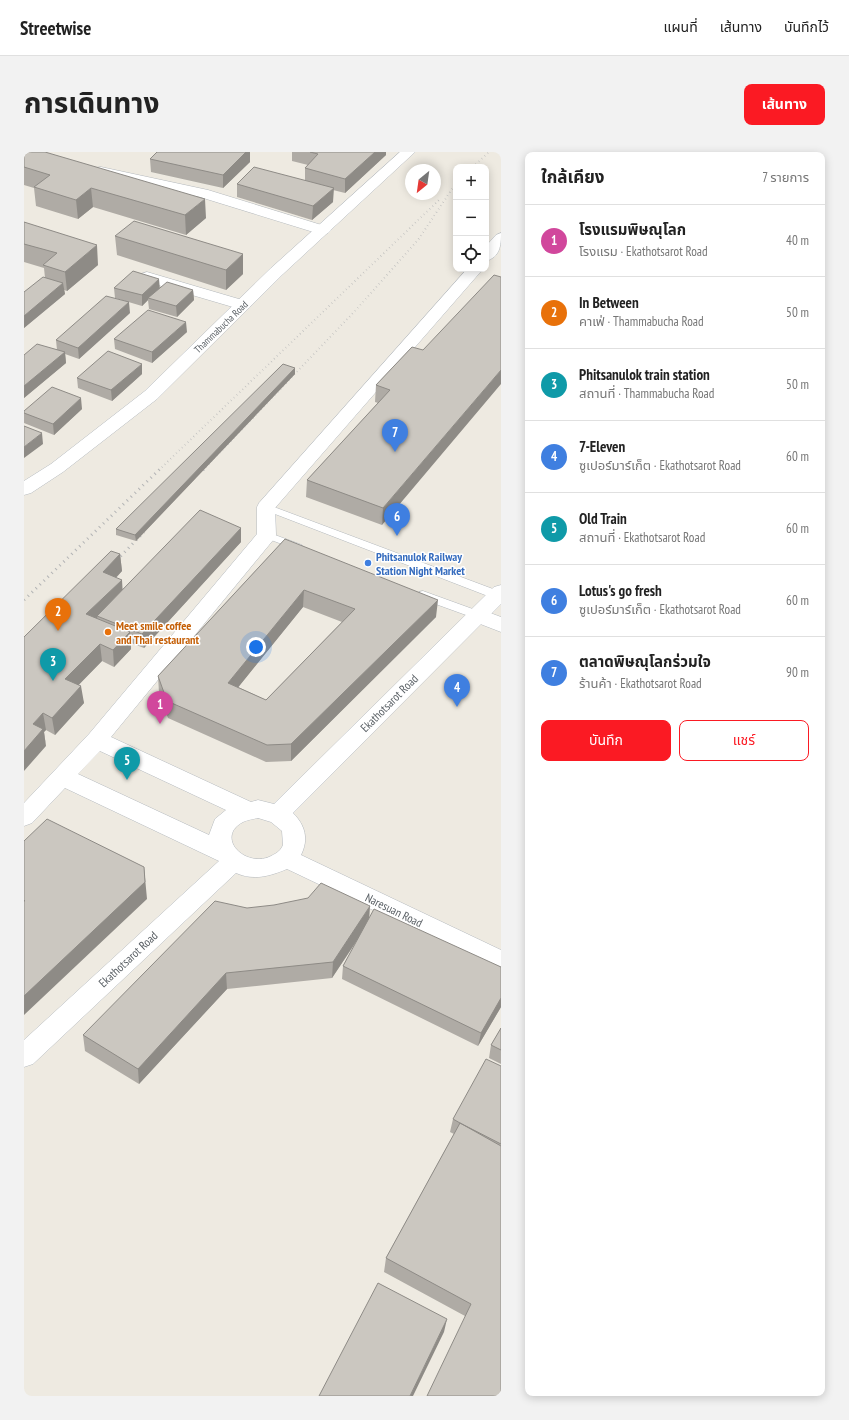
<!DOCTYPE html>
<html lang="th">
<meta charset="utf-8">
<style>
body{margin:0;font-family:"PT Sans Narrow","Noto Sans Thai",sans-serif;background:#f2f2f2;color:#222}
.controls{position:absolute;right:12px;top:12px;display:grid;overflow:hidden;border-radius:8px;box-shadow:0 2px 10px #0003}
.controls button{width:36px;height:36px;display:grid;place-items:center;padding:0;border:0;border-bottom:1px solid #e0e0e0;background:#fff;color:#222;font:20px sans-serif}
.compass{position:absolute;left:381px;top:12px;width:36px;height:36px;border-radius:50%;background:#fff;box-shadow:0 2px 10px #0003;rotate:209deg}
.you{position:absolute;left:232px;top:495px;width:14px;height:14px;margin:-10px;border:3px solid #fff;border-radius:50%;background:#1a73e8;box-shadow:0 0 0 6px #1a73e833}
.badge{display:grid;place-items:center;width:26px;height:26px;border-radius:50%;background:#fb1a23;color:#fff;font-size:13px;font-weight:700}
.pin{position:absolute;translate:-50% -33px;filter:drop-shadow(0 1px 2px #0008)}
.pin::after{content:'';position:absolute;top:21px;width:14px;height:12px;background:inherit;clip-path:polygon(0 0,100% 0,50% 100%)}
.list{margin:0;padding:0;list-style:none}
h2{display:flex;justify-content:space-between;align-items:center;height:52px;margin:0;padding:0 16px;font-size:17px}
h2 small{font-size:13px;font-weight:400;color:#767676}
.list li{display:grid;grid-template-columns:26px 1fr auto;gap:12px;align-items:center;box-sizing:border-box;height:72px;padding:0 16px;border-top:1px solid #e0e0e0}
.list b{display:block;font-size:15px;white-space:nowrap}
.list p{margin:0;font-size:13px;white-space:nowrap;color:#767676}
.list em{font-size:13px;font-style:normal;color:#767676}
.actions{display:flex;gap:8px;padding:12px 16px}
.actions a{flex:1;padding:9px 0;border:1px solid #fb1a23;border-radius:8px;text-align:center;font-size:14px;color:#fb1a23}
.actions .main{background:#fb1a23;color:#fff}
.icon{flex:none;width:22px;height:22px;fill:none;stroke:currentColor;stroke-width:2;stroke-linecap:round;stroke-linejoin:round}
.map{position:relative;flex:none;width:477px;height:1244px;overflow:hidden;border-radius:8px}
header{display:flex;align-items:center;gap:24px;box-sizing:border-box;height:56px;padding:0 20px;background:#fff;border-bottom:1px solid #e0e0e0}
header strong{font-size:19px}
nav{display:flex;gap:22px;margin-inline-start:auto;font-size:14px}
.intro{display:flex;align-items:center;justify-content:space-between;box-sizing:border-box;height:96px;padding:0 24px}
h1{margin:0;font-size:28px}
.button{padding:10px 18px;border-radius:8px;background:#fb1a23;color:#fff;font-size:14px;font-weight:700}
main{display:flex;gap:24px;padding:0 24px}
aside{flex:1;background:#fff;border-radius:8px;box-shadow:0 2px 10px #0003}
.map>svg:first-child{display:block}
</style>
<header>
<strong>Streetwise</strong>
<nav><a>แผนที่</a><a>เส้นทาง</a><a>บันทึกไว้</a></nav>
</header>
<div class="intro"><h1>การเดินทาง</h1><a class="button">เส้นทาง</a></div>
<main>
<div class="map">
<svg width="477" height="1244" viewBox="0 0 477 1244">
<rect width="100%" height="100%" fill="#eeeae1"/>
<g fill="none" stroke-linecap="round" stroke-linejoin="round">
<defs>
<path id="lane" d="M 242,352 L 477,440 L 477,445 L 469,446 L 238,357 L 237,355 Z
M 243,380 L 278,393 L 279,395 L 274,398 L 239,385 L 238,383 Z
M 399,439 L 457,460 L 458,463 L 453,467 L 395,446 L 394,443 L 395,440 Z"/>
<path id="street" d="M 77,15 L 184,38 L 304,75 L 307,78 L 304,81 L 299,83 L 176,45 L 72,22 L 70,19 L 72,16 Z
M 123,120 L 225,150 L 227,153 L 225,156 L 219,158 L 117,128 L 115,125 L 117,122 Z
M 453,456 L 477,465 L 477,480 L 446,468 L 443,463 L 446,458 Z"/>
<path id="secondary" d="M 376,0 L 391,0 L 258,123 L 133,247 L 39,320 L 7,341 L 0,343 L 0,329 L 27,312 L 121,239 L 246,117 Z
M 477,81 C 477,94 476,105 462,109 L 462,94 L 472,83 Z
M 443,117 L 459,117 L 251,356 L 252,383 L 250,387 L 87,585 L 227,650 L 234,648 L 250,652 L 470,435 L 477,433 L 477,452 L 269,661 C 281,673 285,687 277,703 L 477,798 L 477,819 L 263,717 C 246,724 230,729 212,721 L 9,912 L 0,915 L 0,888 L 195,709 L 41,636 L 8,671 L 0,674 L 0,651 L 65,582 L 233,382 L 233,355 L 235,351 ZM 76,599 L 202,658 L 191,667 L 185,683 L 54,622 ZM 234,666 L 247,670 L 258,679 L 259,693 C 256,700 251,702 245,705 C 220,715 191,685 219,670 C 223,668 229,667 234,666 Z"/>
</defs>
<!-- lane casing -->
<use href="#lane" stroke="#b4b9bd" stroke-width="1"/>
<!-- street casing -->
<use href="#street" stroke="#b4b9bd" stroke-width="1"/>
<!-- secondary casing -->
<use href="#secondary" stroke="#b5babf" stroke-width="1"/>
<!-- lane -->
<use href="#lane" fill="#fff" fill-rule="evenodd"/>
<!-- street -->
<use href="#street" fill="#fff" fill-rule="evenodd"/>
<!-- secondary -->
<use href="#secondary" fill="#fff" fill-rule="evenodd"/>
<!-- rail-far1 -->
<path stroke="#b3b4b5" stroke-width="2" stroke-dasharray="0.5 3.5" stroke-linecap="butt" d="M 449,15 L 465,0
M 135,318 L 416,47
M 179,318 L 330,160 L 394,88 L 430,34"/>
<!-- rail -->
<path stroke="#b3b4b5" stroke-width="3" stroke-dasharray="1 4.5" stroke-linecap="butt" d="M 179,318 L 180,317
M 89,412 L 120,380
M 0,448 L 136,317"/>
</g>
<!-- wall -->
<path fill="#afaba5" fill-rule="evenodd" d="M 0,0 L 182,66 L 162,83 L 69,55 L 54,67 L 12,54 L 10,36 L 0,33 Z
M 268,0 L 362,0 L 362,3 L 321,41 L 309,38 L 309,50 L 288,68 L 213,45 L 213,32 L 281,28 L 281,16 L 284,13 L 268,9 Z
M 126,7 L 226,10 L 199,36 L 127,20 Z
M 0,70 L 74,113 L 43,139 L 40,138 L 41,142 L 0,176 L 0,140 L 21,126 L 20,116 L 0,110 Z
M 91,84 L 219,122 L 202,138 L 93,103 Z
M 90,136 L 136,136 L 169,138 L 170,148 L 153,165 L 125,157 L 124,148 L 118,154 L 91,146 Z
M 106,161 L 55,207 L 41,202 L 42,211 L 0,246 L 0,203 L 33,198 L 32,188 Z
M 163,180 L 128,211 L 91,197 L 90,187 Z
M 388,195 L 358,373 L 282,345 L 283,328 L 354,251 L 351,250 L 352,233 Z
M 271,216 L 271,222 L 112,389 L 92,383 L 92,377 Z
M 118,222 L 88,249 L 54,236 L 53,226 Z
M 58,257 L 30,283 L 0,271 L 0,259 Z
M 217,376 L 217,390 L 120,496 L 107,491 L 107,497 L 90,515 L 78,509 L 54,533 L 60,551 L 31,583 L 22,578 L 20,580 L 22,594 L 0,485 L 96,402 L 98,419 L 92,426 L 98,437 Z
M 261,387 L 412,465 L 267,609 L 242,610 L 144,566 L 135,541 L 134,524 ZM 279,455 L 318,470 L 242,548 L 214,535 Z
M 223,756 L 345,767 L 477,815 L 477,855 L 454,894 L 318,827 L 319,814 L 334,787 L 308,826 L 203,837 L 115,932 L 61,899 L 59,883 Z
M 477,876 L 477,912 L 465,906 L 467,893 Z
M 477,914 L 477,1244 L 441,1164 L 360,1120 L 362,1106 L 430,982 L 426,980 L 429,967 Z"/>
<!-- shaded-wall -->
<path fill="#8e8b86" d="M 222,0 L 226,0 L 226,10 L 199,36 L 199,23 Z
M 351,0 L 362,0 L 362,3 L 321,41 L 321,27 Z
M 67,36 L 69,55 L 54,67 L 52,48 Z
M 310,36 L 309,50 L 288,68 L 289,54 Z
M 181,47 L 182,66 L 162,83 L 161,63 Z
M 73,93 L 74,113 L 43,139 L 41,120 Z
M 219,102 L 219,122 L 202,138 L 202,118 Z
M 135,127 L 136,138 L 124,146 L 124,148 L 118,154 L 118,143 Z
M 39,131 L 41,142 L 0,176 L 0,164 Z
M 169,138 L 170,148 L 153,165 L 152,154 Z
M 105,150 L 106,161 L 55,207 L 54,196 Z
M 162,170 L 163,180 L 128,211 L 128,200 Z
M 41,200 L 42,211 L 0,246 L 0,234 Z
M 118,212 L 118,222 L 88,249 L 87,238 Z
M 271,216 L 271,222 L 112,389 L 111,383 Z
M 477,218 L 477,232 L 358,373 L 359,356 Z
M 57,246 L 58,257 L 30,283 L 29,272 Z
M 18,281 L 19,292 L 0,306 L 0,295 Z
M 217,376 L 217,390 L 120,496 L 118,482 Z
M 96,402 L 98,419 L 81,437 L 79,420 Z
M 98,428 L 99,445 L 73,464 L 74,470 L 62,462 Z
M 280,438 L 279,455 L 204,548 L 204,531 Z
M 414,448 L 412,465 L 267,609 L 267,592 Z
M 106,480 L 107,497 L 90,515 L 89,498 Z
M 76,492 L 78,509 L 44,544 L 41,527 Z
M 57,534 L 60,551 L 31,583 L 28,566 Z
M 19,561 L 22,578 L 20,580 L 22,594 L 0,619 L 0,599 L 9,572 Z
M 120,715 L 123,747 L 0,863 L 0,844 Z
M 346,754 L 345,770 L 308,826 L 309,810 Z
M 202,821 L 203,837 L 115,932 L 114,917 Z
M 477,846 L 477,855 L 454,894 L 457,881 Z
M 423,1167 L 420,1180 L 389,1244 L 386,1244 Z"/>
<!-- building -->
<path fill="#cbc7c0" stroke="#8e8b86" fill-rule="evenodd" d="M 0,0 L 21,0 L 181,47 L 161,63 L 67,36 L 52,48 L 10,35 L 26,23 L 0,15 Z
M 133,0 L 222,0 L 199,23 L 126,7 Z
M 286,0 L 351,0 L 321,27 L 281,16 L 294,2 Z
M 230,15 L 310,36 L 289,54 L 213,32 Z
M 110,69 L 219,102 L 202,118 L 91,84 Z
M 0,70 L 73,93 L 41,120 L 19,113 L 33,101 L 0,92 Z
M 109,119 L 135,127 L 118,143 L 90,136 Z
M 470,123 L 477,125 L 477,218 L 359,356 L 283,328 L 366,238 L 352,233 L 388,195 L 399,198 Z
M 19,125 L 39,131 L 0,164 L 0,140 Z
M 143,130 L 169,138 L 152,154 L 124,146 Z
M 82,144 L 105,150 L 54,196 L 32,188 Z
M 124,158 L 162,170 L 128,200 L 90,187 Z
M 13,192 L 41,200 L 0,234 L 0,203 Z
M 84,199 L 118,212 L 87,238 L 53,226 Z
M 259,212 L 271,216 L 111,383 L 92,377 Z
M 28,235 L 57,246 L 29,272 L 0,261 L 0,259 Z
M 0,274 L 18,281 L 0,295 Z
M 176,358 L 217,376 L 118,482 L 73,464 Z
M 261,387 L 414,448 L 267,592 L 243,593 L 143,549 L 134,524 ZM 280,438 L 331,457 L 242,548 L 204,531 Z
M 87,399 L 96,402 L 79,420 L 98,428 L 62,462 L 106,480 L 89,498 L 76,492 L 41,527 L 57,534 L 28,566 L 19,561 L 9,572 L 19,577 L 0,599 L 0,485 Z
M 23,667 L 120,715 L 121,730 L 0,844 L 0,749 L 1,749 L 0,748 L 0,689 Z
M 297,731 L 346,754 L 309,810 L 202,821 L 114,917 L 59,883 L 191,749 L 223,756 L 250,753 L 284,746 Z
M 350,757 L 477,815 L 477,846 L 457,881 L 319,814 Z
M 477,876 L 477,898 L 467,893 Z
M 462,907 L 477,914 L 477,992 L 436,971 L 429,967 Z
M 436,971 L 477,994 L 477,1244 L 403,1244 L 447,1152 L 362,1106 Z
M 354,1131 L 423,1167 L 386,1244 L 295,1244 Z"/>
<!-- markers -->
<circle fill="#3f7fe0" stroke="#fff" stroke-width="1.5" cx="344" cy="411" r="4"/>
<circle fill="#e8710a" stroke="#fff" stroke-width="1.5" cx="84" cy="480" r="4"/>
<g text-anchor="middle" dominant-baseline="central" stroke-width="3" stroke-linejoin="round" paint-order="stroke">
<!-- far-street labels -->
<g font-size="10" fill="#595f64" stroke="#fff">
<text transform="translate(197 175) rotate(-44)">Thammabucha Road</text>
</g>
<!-- shop labels -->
<g font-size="12" font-weight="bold" fill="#366cbe" stroke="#fff" text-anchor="start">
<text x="352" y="404">Phitsanulok Railway<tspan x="352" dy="14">Station Night Market</tspan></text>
</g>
<!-- food labels -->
<g font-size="12" font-weight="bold" fill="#c56008" stroke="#fff" text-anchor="start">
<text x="92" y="473">Meet smile coffee<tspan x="92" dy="14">and Thai restaurant</tspan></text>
</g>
<!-- street labels -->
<g font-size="12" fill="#595f64" stroke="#fff">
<text transform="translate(365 551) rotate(-45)">Ekathotsarot Road</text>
<text transform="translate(370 758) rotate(26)">Naresuan Road</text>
<text transform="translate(104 807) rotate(-43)">Ekathotsarot Road</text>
</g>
</g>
</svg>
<div class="controls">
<button>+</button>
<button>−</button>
<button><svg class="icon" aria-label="locate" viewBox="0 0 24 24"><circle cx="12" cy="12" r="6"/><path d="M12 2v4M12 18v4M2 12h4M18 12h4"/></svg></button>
</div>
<svg class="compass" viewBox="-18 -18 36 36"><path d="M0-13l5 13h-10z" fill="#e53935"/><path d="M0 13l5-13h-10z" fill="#767676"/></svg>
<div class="you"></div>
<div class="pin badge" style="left:136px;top:572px;background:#d1479c">1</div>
<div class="pin badge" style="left:34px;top:479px;background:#e8710a">2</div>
<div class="pin badge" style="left:29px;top:529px;background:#0f9aa8">3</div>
<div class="pin badge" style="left:433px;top:555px;background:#3f7fe0">4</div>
<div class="pin badge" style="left:103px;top:628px;background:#0f9aa8">5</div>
<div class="pin badge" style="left:373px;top:384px;background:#3f7fe0">6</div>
<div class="pin badge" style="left:371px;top:300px;background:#3f7fe0">7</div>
</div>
<aside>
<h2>ใกล้เคียง<small>7 รายการ</small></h2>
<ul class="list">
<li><span class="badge" style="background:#d1479c">1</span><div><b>โรงแรมพิษณุโลก</b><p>โรงแรม · Ekathotsarot Road</p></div><em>40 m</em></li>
<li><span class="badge" style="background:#e8710a">2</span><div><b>In Between</b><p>คาเฟ่ · Thammabucha Road</p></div><em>50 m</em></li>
<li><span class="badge" style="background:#0f9aa8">3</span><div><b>Phitsanulok train station</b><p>สถานที่ · Thammabucha Road</p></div><em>50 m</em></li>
<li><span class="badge" style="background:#3f7fe0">4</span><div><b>7-Eleven</b><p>ซูเปอร์มาร์เก็ต · Ekathotsarot Road</p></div><em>60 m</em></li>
<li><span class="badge" style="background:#0f9aa8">5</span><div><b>Old Train</b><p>สถานที่ · Ekathotsarot Road</p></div><em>60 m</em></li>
<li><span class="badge" style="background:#3f7fe0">6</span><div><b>Lotus's go fresh</b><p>ซูเปอร์มาร์เก็ต · Ekathotsarot Road</p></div><em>60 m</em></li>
<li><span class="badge" style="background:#3f7fe0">7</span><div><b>ตลาดพิษณุโลกร่วมใจ</b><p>ร้านค้า · Ekathotsarot Road</p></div><em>90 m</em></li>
</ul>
<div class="actions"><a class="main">บันทึก</a><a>แชร์</a></div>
</aside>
</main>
